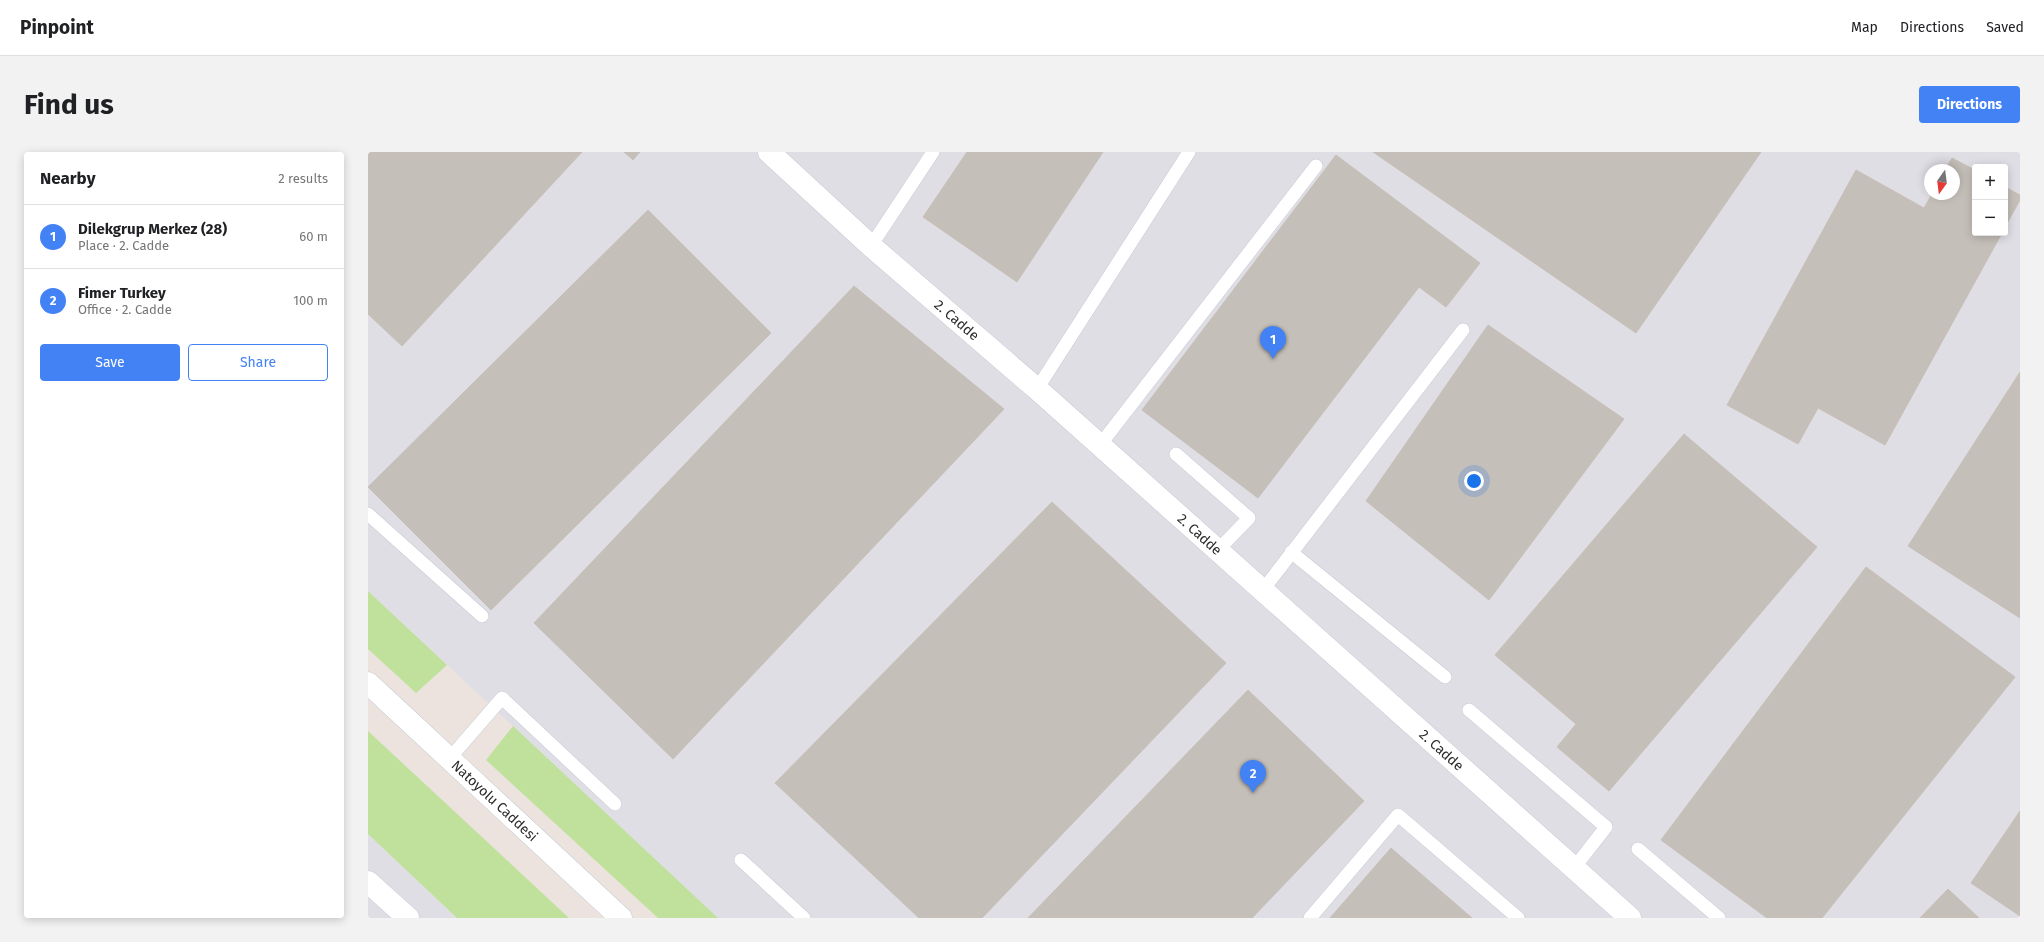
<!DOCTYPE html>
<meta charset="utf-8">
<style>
body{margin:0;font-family:"Fira Sans",sans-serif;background:#f2f2f2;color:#202124}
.controls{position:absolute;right:12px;top:12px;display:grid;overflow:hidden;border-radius:4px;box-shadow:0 2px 10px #0003}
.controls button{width:36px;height:36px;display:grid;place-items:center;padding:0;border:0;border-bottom:1px solid #e0e0e0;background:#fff;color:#202124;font:20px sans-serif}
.compass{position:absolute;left:1556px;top:12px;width:36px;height:36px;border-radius:50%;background:#fff;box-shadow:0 2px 10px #0003;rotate:194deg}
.you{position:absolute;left:1106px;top:329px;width:14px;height:14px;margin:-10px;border:3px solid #fff;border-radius:50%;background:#1a73e8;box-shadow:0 0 0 6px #1a73e833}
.badge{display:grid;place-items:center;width:26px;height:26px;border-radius:50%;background:#4282f5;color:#fff;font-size:13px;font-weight:700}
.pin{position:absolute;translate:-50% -33px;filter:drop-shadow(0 1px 2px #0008)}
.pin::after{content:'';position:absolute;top:21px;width:14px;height:12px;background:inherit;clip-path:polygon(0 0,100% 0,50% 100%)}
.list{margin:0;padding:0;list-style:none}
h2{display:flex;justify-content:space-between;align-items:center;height:52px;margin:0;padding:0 16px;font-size:17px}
h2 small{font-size:13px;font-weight:400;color:#757577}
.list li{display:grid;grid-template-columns:26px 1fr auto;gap:12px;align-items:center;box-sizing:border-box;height:64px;padding:0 16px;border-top:1px solid #e0e0e0}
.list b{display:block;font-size:15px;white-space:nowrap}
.list p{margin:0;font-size:13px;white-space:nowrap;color:#757577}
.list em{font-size:13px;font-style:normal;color:#757577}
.actions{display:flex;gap:8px;padding:12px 16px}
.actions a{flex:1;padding:9px 0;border:1px solid #4282f5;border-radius:4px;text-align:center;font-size:14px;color:#4282f5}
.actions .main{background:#4282f5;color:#fff}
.map{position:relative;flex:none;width:1652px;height:766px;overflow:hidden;border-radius:4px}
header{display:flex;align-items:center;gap:24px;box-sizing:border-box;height:56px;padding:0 20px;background:#fff;border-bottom:1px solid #e0e0e0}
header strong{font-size:19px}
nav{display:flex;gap:22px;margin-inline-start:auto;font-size:14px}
.intro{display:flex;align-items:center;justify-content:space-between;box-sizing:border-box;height:96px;padding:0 24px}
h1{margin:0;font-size:28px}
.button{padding:10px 18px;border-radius:4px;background:#4282f5;color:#fff;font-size:14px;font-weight:700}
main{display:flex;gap:24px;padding:0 24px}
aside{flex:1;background:#fff;border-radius:4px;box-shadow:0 2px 10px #0003}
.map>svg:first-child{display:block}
</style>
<header>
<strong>Pinpoint</strong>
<nav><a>Map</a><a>Directions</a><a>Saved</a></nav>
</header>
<div class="intro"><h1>Find us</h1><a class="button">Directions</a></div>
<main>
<aside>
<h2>Nearby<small>2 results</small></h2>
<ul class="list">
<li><span class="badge">1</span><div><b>Dilekgrup Merkez (28)</b><p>Place · 2. Cadde</p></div><em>60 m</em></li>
<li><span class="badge">2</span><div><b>Fimer Turkey</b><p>Office · 2. Cadde</p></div><em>100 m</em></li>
</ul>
<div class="actions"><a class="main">Save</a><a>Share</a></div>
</aside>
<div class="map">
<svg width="1652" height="766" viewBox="0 0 1652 766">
<rect width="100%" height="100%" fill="#ece3de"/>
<!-- industrial -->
<path fill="#dfdee5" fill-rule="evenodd" d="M 0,0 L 1652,0 L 1652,766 L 350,766 L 0,439 ZM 1607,15 L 1637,15 L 1637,81 L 1607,81 ZM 1562,18 L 1586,18 L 1586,42 L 1562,42 Z
M 0,682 L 89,766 L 0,766 Z"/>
<!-- green -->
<path fill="#bfe19c" d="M 0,439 L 79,513 L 48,541 L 0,497 Z
M 145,574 L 350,766 L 290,766 L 118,608 Z
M 0,579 L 201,766 L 89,766 L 0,682 Z"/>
<!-- building -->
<path fill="#c5bfb9" stroke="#c8bfb7" d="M 0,0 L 214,0 L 34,194 L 0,162 Z
M 256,0 L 272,0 L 265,8 Z
M 599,0 L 735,0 L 649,130 L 555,65 Z
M 1005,0 L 1393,0 L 1268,181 Z
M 968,3 L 1112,111 L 1078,155 L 1051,135 L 890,346 L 774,258 Z
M 1584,6 L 1607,18 L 1607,81 L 1634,81 L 1517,293 L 1450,256 L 1430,292 L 1359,253 L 1488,18 L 1556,56 L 1564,42 L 1586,42 L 1586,18 L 1577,18 Z
M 1637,35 L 1652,43 L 1652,48 L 1637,75 Z
M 280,58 L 403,181 L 123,458 L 0,335 Z
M 486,134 L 636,257 L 305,607 L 166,471 Z
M 1120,173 L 1256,267 L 1121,448 L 998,349 Z
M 1652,220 L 1652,466 L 1540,394 Z
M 1316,282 L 1449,395 L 1241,639 L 1189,595 L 1208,572 L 1127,503 Z
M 684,350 L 858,511 L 614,766 L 551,766 L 407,631 Z
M 1498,415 L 1647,525 L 1454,766 L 1399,766 L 1293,688 Z
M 880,538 L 996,649 L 884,766 L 660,766 Z
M 1652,659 L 1652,764 L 1603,731 Z
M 1023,696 L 1104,766 L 962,766 Z
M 1580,737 L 1611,766 L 1552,766 Z"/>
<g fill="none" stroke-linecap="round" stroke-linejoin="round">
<defs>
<path id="service" d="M 503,94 L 565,0
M 669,237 L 821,0
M 732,293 L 948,14
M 808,302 L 881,366 L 850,398
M 0,362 L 114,464
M 923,400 L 1077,525
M 895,438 L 1095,178
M 1101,558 L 1238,675 L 1206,716
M 82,606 L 134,546 L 247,652
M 1270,697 L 1351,766
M 373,708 L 436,766
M 942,766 L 1030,663 L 1150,766"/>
<g id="minor">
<path id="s1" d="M 401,0 L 503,94 L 669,237 L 1262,766"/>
<path d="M 0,730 L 40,766"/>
</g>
<g id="secondary">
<path id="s2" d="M 0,531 L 253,766"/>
</g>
</defs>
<!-- service casing -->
<use href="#service" stroke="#c6cbd4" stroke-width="14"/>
<!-- minor casing -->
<use href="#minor" stroke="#c6cbd4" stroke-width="23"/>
<!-- secondary casing -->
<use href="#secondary" stroke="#c6cbd4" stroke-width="23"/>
<!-- service -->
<use href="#service" stroke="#fff" stroke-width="13"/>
<!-- minor -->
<use href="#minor" stroke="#fff" stroke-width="22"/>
<!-- secondary -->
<use href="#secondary" stroke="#fff" stroke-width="22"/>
</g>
<g text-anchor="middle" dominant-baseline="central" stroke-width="3" stroke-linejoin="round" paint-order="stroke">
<!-- street labels -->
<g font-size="14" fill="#2b2b2b" stroke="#fff">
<text stroke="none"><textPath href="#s1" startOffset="252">2. Cadde</textPath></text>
<text stroke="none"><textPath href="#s1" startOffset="576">2. Cadde</textPath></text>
<text stroke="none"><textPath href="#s1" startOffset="900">2. Cadde</textPath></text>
<text stroke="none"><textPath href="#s2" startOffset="173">Natoyolu Caddesi</textPath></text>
</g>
</g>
</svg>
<div class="controls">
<button>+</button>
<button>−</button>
</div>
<svg class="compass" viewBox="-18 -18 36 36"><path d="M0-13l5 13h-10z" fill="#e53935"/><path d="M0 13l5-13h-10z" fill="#757577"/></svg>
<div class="you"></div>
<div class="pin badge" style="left:905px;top:207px">1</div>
<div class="pin badge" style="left:885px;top:641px">2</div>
</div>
</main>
